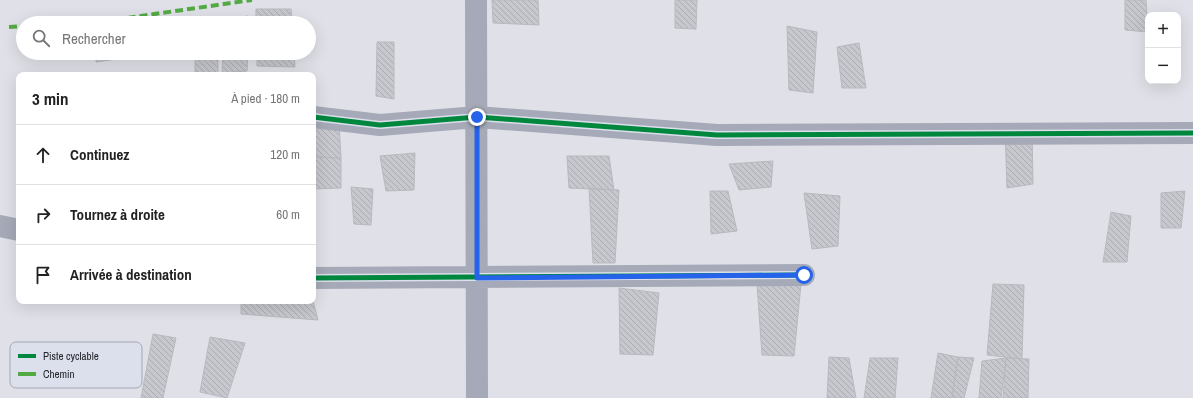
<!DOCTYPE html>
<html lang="fr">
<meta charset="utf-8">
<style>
body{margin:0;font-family:"Archivo Narrow",sans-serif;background:#f6f6f6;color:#222}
.controls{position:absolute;right:12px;top:12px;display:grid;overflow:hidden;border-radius:8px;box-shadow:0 4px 16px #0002}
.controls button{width:36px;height:36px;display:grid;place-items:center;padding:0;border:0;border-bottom:1px solid #e0e0e0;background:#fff;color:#222;font:20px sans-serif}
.stop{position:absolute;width:12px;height:12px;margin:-9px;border:3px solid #2563eb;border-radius:50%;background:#fff}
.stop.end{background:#2563eb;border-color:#fff;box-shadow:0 1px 4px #0008}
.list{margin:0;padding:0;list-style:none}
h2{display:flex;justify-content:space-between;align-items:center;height:52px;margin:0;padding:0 16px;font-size:17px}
h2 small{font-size:13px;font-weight:400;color:#767676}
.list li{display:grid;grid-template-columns:26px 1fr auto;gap:12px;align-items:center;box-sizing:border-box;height:60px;padding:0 16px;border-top:1px solid #e0e0e0}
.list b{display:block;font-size:15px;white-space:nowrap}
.list em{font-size:13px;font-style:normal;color:#767676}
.icon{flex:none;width:22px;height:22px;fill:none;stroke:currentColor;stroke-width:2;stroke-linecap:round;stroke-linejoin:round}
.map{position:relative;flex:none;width:1193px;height:398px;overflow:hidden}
.search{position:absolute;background:#fff;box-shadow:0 4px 16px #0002;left:16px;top:16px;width:300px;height:44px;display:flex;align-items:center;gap:10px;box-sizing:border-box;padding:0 14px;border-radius:22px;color:#767676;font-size:15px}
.panel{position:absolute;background:#fff;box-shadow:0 4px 16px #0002;left:16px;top:72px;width:300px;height:232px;border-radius:8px}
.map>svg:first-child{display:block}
</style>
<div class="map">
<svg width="1193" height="398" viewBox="0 0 1193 398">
<defs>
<pattern id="building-back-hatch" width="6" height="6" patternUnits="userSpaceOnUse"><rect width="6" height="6" fill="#c7c8ce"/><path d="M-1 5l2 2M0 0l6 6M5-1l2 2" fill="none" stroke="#abacb1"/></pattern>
</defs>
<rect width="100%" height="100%" fill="#e0e1e8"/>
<!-- building -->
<path fill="url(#building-back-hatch)" stroke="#b8b9bf" d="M 492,0 L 538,0 L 539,25 L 493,23 Z
M 675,0 L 697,0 L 696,29 L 675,28 Z
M 1125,0 L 1146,0 L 1148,32 L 1125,30 Z
M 256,9 L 291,9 L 292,23 L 256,23 Z
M 248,16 L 248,23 L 223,23 L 223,20 Z
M 787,26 L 817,32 L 813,93 L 789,90 Z
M 377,42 L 394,42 L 394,99 L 376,96 Z
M 859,43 L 866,88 L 842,88 L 837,47 Z
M 97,53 L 124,53 L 124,58 L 96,62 Z
M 195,53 L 218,53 L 218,75 L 201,75 L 195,73 Z
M 223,53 L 248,53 L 247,71 L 222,73 Z
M 257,53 L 294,53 L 295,67 L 257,66 Z
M 339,123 L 341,158 L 317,157 L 313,135 L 313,124 Z
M 1005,128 L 1032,129 L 1033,184 L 1007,188 Z
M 415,153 L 414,190 L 386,191 L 380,156 Z
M 567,156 L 609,156 L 614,190 L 569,188 Z
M 313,157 L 341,158 L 341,188 L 313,189 Z
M 773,161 L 771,187 L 739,190 L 729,164 Z
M 351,187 L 373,189 L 371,225 L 354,224 Z
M 589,188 L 619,190 L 615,263 L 593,263 Z
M 710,191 L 728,191 L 737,231 L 711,234 Z
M 1185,191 L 1181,228 L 1161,228 L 1161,193 Z
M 804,193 L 840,196 L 838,246 L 812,249 Z
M 1111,212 L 1131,216 L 1127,262 L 1103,262 Z
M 757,284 L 801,284 L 794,356 L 762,355 Z
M 993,284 L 1024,285 L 1022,359 L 987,355 Z
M 619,288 L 659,293 L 653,355 L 620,354 Z
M 241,301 L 313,301 L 318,320 L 241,314 Z
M 153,334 L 176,338 L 163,398 L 141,398 Z
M 210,337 L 245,343 L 227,398 L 200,392 Z
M 938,353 L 958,357 L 952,398 L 931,398 Z
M 829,357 L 849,358 L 856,398 L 827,398 Z
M 958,357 L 974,358 L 964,398 L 952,398 Z
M 870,358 L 898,358 L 895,398 L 864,398 Z
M 1006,358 L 1001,398 L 979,398 L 982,361 Z
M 1006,358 L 1029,359 L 1028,398 L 1003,398 Z"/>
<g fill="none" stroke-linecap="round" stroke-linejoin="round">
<!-- minor -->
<path stroke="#a6a9b7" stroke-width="22" d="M 476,0 L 477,398
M 313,117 L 380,125 L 477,117 L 717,135 L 1193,133
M 0,226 L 19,230
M 313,278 L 804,275"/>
<!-- quiet -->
<path stroke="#53aa44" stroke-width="4" stroke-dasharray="8 4" stroke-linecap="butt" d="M 92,23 L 252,0
M 9,27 L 23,26"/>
<defs>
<path id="cycleway" d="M 313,117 L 380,125 L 477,117 L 717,135 L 1193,133
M 313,278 L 804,275"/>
</defs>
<!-- cycleway casing -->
<use href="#cycleway" stroke="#dcdfec" stroke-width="8"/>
<!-- cycleway -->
<use href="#cycleway" stroke="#00873e" stroke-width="5"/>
</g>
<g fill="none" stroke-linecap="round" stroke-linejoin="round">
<!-- route -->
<path stroke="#2563eb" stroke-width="5" d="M 477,117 L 477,278 L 804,275"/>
</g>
<!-- legend -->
<rect x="10" y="342" width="132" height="46" rx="6" fill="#dcdfec" stroke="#a5a7b2" stroke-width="1"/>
<rect x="18" y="354" width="18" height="4" fill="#00873e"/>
<rect x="18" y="372" width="18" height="4" fill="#53aa44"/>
<g font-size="11" fill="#24252a">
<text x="43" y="360">Piste cyclable</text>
<text x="43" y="378">Chemin</text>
</g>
</svg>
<div class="controls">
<button>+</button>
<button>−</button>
</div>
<div class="stop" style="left:804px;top:275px"></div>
<div class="stop end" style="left:477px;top:117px"></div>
<div class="search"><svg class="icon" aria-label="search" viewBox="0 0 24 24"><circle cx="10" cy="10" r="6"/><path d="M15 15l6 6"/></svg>Rechercher</div>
<section class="panel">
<h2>3 min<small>À pied · 180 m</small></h2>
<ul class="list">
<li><svg class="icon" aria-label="ahead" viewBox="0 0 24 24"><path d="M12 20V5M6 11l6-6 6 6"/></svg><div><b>Continuez</b></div><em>120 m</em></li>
<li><svg class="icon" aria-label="right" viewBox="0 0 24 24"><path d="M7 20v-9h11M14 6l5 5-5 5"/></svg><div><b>Tournez à droite</b></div><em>60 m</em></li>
<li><svg class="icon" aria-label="arrive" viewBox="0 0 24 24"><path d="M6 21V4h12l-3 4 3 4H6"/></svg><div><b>Arrivée à destination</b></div></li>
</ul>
</section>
</div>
